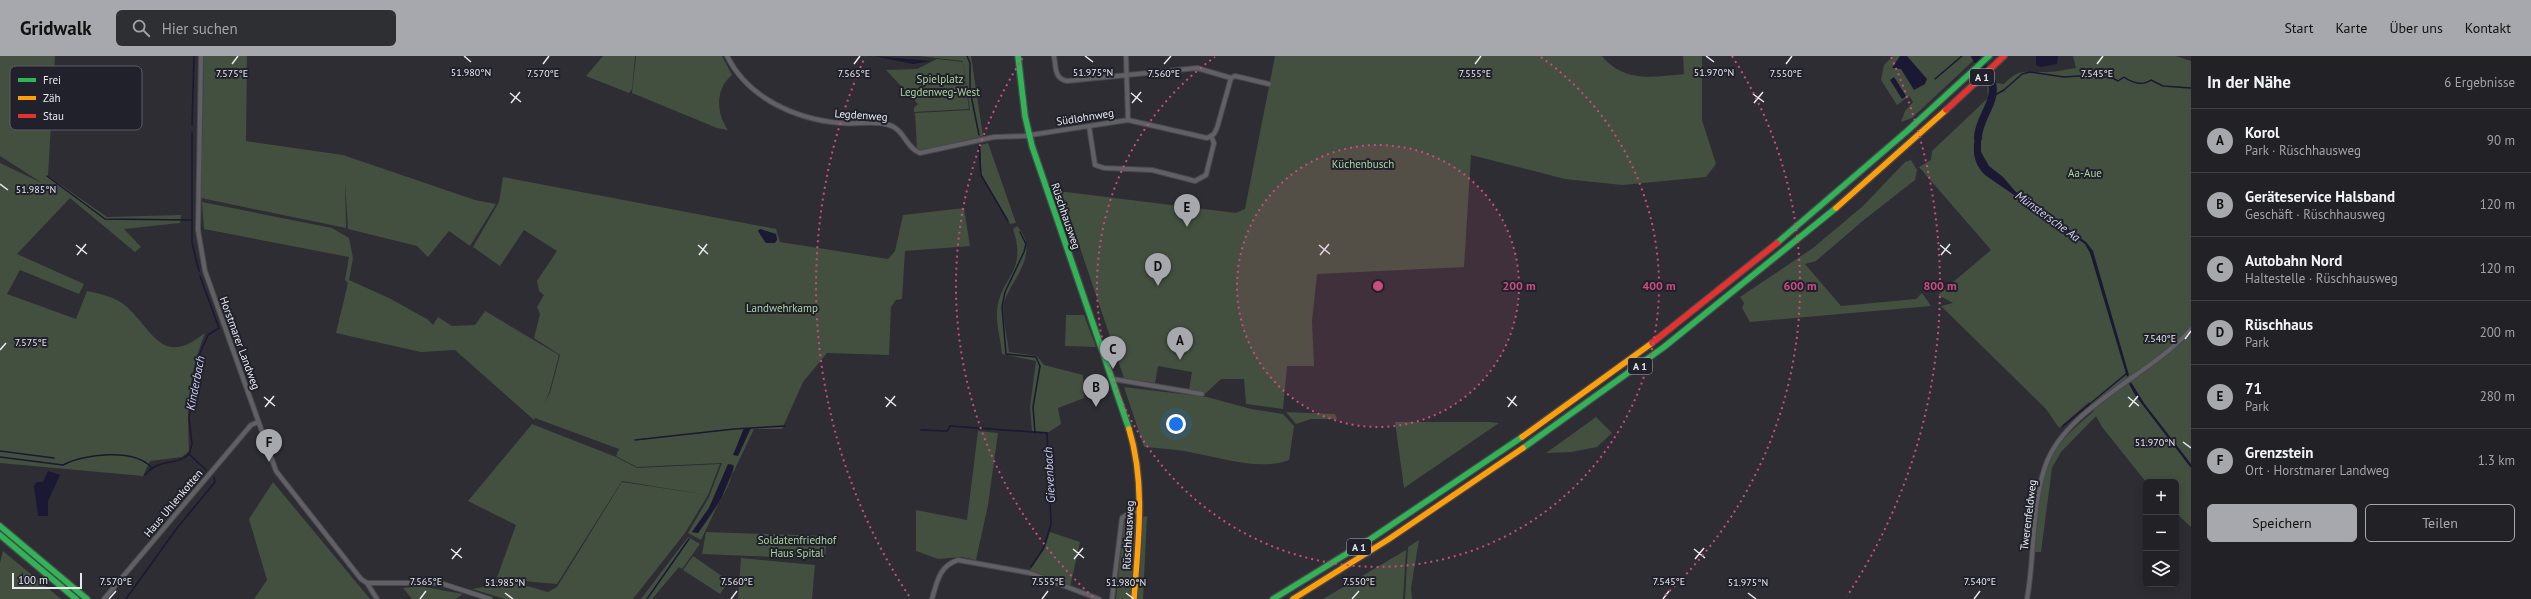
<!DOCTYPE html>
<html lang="de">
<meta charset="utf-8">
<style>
body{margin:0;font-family:"PT Sans",sans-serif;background:#2e2f32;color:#f1f3f6}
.controls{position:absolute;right:12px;bottom:12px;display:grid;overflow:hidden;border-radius:6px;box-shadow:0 2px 10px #0003}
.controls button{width:36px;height:36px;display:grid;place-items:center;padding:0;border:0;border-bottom:1px solid #3f3f43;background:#222226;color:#f1f3f6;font:20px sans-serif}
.scale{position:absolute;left:12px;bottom:10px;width:70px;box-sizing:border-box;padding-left:4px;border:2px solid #e9e9f0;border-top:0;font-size:11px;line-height:14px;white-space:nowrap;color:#e9e9f0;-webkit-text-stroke:3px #21212b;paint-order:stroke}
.you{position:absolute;left:1176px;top:368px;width:14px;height:14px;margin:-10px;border:3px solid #fff;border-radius:50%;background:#1a73e8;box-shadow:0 0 0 6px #1a73e833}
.badge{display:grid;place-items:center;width:26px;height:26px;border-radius:50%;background:#a7a7ae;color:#111;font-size:13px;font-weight:700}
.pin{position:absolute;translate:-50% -33px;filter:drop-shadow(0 1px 2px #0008)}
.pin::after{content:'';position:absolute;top:21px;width:14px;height:12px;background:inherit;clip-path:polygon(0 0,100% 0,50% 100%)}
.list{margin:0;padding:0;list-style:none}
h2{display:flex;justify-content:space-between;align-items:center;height:52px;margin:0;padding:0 16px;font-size:17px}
h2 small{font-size:13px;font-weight:400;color:#a2a4a7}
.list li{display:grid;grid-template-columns:26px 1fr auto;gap:12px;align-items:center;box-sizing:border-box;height:64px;padding:0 16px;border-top:1px solid #3f3f43}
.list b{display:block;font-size:15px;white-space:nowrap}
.list p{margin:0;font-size:13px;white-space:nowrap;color:#a2a4a7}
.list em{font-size:13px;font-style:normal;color:#a2a4a7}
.actions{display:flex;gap:8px;padding:12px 16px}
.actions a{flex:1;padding:9px 0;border:1px solid #a7a7ae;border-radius:6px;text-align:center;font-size:14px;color:#a7a7ae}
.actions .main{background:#a7a7ae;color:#111}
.icon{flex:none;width:22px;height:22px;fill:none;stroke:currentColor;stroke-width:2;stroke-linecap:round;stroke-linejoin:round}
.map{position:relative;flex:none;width:2191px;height:543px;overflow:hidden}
header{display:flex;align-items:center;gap:24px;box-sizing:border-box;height:56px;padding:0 20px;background:#a7a7ae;color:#111}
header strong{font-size:19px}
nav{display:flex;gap:22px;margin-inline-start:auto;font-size:14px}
.search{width:280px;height:36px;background:#2e2f32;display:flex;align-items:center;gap:10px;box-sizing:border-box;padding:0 14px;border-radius:6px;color:#a2a4a7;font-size:15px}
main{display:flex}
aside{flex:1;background:#222226}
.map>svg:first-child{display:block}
</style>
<header>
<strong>Gridwalk</strong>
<div class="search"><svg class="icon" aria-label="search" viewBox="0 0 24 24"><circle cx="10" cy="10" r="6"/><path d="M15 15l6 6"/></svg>Hier suchen</div>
<nav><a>Start</a><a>Karte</a><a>Über uns</a><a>Kontakt</a></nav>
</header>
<main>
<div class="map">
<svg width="2191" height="543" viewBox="0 0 2191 543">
<rect width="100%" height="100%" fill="#2d2d33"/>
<!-- green -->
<path fill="#43503f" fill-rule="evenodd" d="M 0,0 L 55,0 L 48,120 L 107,161 L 181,159 L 180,167 L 124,173 L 141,191 L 135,196 L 70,142 L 17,198 L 84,228 L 79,238 L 20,214 L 7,238 L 76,263 L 87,235 C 101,238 116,241 127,251 C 155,277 162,311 205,277 C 188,322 187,349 189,395 L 182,401 L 150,405 L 143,420 L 0,407 L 0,107 L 42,127 L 0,100 Z
M 204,0 L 247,0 L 246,85 L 343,99 L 475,144 L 496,148 L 470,190 L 449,175 L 428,201 L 417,190 L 348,173 L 345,124 L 346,172 L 201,142 Z
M 603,0 L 635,0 L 632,33 L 629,37 L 586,20 Z
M 636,0 L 722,0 L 732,19 C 715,33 716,57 728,74 L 717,72 L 632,37 Z
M 918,0 L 971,0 L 983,80 L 921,95 L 917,93 L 915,57 L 970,54 L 963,5 Z
M 1275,0 L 1602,0 C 1624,27 1653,21 1684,18 L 1683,0 L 1702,0 L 1702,64 L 1716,108 L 1706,121 L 1622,129 L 1565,123 L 1471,99 L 1464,211 L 1317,218 L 1312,265 L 1314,310 L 1287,310 L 1283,353 L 1246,348 L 1244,323 L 1221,323 L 1206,337 L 1189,334 L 1192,316 L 1158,310 L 1155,327 L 1124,322 L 1072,168 L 1058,135 L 1236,157 L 1245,153 Z
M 1893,0 L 1978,0 L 1992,22 L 1994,20 L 1995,27 L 2004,28 C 2020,11 2026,17 2047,16 C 2057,16 2066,13 2076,12 L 2073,0 L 2176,0 L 2191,5 L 2191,471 L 2176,457 L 2176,426 L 2146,426 L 2102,371 L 2096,360 L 2061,396 L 2052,412 L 2041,496 L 2035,496 C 2038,466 2038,430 2051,402 C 2060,383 2078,369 2094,355 L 2089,346 L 2059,372 L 2046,353 L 1941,250 L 1953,247 L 1938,239 L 1991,194 L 1919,111 L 1931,104 L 1932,95 L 1988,42 L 1987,27 L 1990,24 L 1975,3 L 1912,62 L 1901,66 L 1905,55 L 1913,46 L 1909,40 L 1897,49 L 1881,24 L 1884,9 Z
M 937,3 L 963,6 L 969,53 L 914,56 L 914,52 L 918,48 L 886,14 L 917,13 Z
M 988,87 L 1016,167 L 1010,168 L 981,118 L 981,89 Z
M 1911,104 L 1917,114 L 1915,124 L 1865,163 L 1816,205 L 1805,208 L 1841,250 L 1916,243 L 1922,237 L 1931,250 L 1750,266 L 1742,252 L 1744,247 L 1740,241 L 1813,192 L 1863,150 L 1905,106 Z
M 503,121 L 776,173 L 780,186 L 888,203 L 895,195 L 903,159 L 964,152 L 970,190 L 905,195 L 902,243 L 896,244 L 891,251 L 889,299 L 827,297 L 803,326 L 782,373 L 754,373 L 701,484 L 688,477 L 709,441 L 722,407 L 637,411 L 616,400 L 619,393 L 535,362 L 534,364 L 455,294 L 421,296 L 336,277 L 348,227 L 345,224 L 349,201 L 204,173 L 202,146 L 332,172 L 349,182 L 353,202 L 349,224 L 389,242 L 427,263 L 433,269 L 438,261 L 452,270 L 475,269 L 485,255 L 559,299 L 549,337 L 544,347 L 550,337 L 560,299 L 534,282 L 540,258 L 537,251 L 544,239 L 539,235 L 537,225 L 557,195 L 524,174 L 500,210 L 473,191 L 499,146 ZM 760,173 L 776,178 L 777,184 L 766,187 L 758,175 ZM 732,408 C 740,420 706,467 698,477 L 692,476 L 709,452 L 728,409 Z
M 1017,170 C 1041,197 1013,221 1004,246 C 1001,257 1008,284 1009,296 L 1037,300 L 1044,309 L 1083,319 L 1084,342 L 1058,352 L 1061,368 L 1049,376 L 1032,375 L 1030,351 L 1036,305 L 1002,298 C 1001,285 996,269 997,255 C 1000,220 1028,218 1013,173 Z
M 1066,259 L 1084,259 L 1096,291 L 1065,290 Z
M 1124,331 L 1207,341 L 1251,353 L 1283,358 L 1294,370 L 1289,404 C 1259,416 1215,400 1184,395 C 1171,393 1157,392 1144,391 Z
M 1286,356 L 1335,358 L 1337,363 L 1311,363 L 1296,368 Z
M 1596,361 L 1612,377 L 1597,391 L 1571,396 L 1546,397 Z
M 1395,366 L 1489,366 L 1499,367 L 1404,432 Z
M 532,368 L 616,401 L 637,412 L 720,408 L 708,439 L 622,425 L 557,528 L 513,524 L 495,527 L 516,469 L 468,445 Z
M 978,375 L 998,377 L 988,449 L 976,504 L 962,501 L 938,503 L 916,495 L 916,454 L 967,464 Z
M 273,426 L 370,543 L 254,543 L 267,524 L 249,463 Z
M 622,426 L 708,439 L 685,477 L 633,543 L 505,543 L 472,533 L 513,526 L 548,536 L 557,531 Z
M 1147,460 L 1143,543 L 1116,543 L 1124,465 Z
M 706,476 L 827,480 L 825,503 L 702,498 Z
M 1050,476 L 1080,486 L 1070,531 L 1029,515 L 1045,492 Z
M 688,481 L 700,488 L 682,513 L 679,511 L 652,543 L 641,543 Z
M 1419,484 L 1411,532 L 1412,543 L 1405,543 L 1408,491 Z
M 1406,494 L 1403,543 L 1323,543 Z
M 3,495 L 61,543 L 0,543 L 0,507 Z
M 693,500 L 729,525 L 720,538 L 683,514 Z
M 741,502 L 815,509 L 812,543 L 738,543 Z
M 419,530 L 463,538 L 456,543 L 412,543 L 403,532 Z"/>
<!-- water -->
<path fill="#1a1833" d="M 874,0 L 931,5 L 913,8 Z
M 1900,0 L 1907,0 L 1927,23 L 1925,28 L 1914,34 L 1901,13 L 1892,12 Z
M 2036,0 L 2058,0 L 2057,8 L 2040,11 L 2036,9 Z
M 1894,21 L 1906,40 L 1902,43 L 1890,24 Z
M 1978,71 L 1981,73 L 1981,96 L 1989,110 L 2003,121 L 2015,135 L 2086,186 L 2093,195 L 2129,319 L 2127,321 L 2090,197 L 2085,188 L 1985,119 C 1971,105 1972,89 1978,71 Z
M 760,173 L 776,178 L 777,184 L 775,187 L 766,187 L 758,175 Z
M 2131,326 L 2144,347 L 2191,408 L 2191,412 L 2135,339 L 2129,328 Z
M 744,372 L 751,372 L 738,400 L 733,399 Z
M 728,408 L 734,410 L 722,441 L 698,477 L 692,476 L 709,452 Z
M 48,415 L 60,419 L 48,445 L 48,460 L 38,460 L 34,430 L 37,426 L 43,426 Z"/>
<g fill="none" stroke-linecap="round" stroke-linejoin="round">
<!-- stream -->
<path stroke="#1a1833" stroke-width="1.5" d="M 967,0 L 970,7 L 970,34 L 979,79
M 1935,23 L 1962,0
M 1993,40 L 2004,34 L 2022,18 L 2030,16 L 2064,21 L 2094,19 L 2101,22 L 2109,20 L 2118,25 L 2124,21 C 2132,27 2143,30 2151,24 L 2163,30 L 2191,32
M 192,69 L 194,0
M 192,76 L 192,187 L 199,215
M 979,90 L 981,119 L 1008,165
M 47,120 L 105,163 L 192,164
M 1020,176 L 1026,188 L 1024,196 L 1005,236 L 1002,251 L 1006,298 L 1036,301 L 1040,310 L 1033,351 L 1035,377
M 200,220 L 219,272 L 208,279 L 197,304 L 189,362 L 192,388 L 189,398 L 206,414
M 2063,370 L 2126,318
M 921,374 L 947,375 L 950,370 L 1047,377 L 1051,468 L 1043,493 L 1031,511
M 635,384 L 734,373 L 785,370
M 0,395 L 54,402
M 0,401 L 63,409 C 83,398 134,392 151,411
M 145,419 C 159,401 176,411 189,398
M 126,543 L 177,472 L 215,426 L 214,421
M 647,543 L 689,483"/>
<!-- river -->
<path stroke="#1a1833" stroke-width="8" d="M 1975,0 C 1980,8 1989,18 1992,27 C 1997,47 1978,62 1978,82"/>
<defs>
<path id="street" d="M 201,0 L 198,174 L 205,215 L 276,415 L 361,523 L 367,527 L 377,543
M 727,0 C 748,42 795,63 840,67 C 856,69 875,64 889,69 C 904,73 906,92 920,97 L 994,81 L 1024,80 L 1128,64 L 1207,82 L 1214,78 L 1217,72 L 1231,22
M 1054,0 C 1056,10 1054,23 1067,25 L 1197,12 L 1231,22 L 1235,20 L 1269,28
M 1126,0 L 1128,64
M 1089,70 L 1095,109 L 1104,112 L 1152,114 L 1195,125 L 1206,119 L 1214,87 L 1211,80
M 1113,323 L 1202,338
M 367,527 L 440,527 L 490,543
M 104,543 L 251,369 L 258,366
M 932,543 C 937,526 939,510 958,504 L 1030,517 L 1099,543
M 1112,543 L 1122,462 L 1129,457 L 1140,456
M 2027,543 C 2035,500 2031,453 2045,411 C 2065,351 2152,319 2191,273"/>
<path id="fast" d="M 1018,0 L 1025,60 L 1032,90 L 1129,373
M 1777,187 L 1906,76 L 1989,0
M 1523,392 L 1664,291 L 1836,152
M 0,470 L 87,543
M 0,479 L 76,543
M 1273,543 L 1369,484 L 1522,381"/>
<path id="slow" d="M 1836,152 L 1946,54
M 1129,373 C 1146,428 1138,487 1134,543
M 1522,381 L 1652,287
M 1293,543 L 1389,483 L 1523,392"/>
<path id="jam" d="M 1946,54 L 2004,0
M 1652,287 L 1777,187"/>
</defs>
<!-- street casing -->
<use href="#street" stroke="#48484e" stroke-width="6"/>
<!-- fast casing -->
<use href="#fast" stroke="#48484e" stroke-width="8"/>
<!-- slow casing -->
<use href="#slow" stroke="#48484e" stroke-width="8"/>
<!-- jam casing -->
<use href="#jam" stroke="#48484e" stroke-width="8"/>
<!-- street -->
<use href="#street" stroke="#606065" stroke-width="4"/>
<!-- fast -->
<use href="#fast" stroke="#30b455" stroke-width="5.5"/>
<!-- slow -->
<use href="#slow" stroke="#ff9f0a" stroke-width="5.5"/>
<!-- jam -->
<use href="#jam" stroke="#e5322d" stroke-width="5.5"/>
</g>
<!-- ticks -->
<path fill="none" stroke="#e9e9f0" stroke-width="1.5" d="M 464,0 L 471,6M 1085,0 L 1093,6M 1706,0 L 1714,6M 232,8 L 238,0M 543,8 L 549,0M 854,8 L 860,0M 1164,8 L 1171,0M 1475,8 L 1481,0M 1786,8 L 1792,0M 2097,8 L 2103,0M 510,37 L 521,46M 1131,37 L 1142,46M 1753,38 L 1764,46M 511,47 L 520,36M 1132,47 L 1141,36M 1754,47 L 1763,36M 0,128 L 8,134M 76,189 L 87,198M 698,189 L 708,198M 1319,189 L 1330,198M 1940,189 L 1951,198M 77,199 L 86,188M 699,199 L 707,188M 1320,199 L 1329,188M 1941,199 L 1950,188M 2185,283 L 2191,275M 0,294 L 6,287M 264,341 L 275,350M 885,341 L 896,350M 1507,341 L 1517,350M 2128,341 L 2139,350M 265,351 L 274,340M 886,351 L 895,340M 1508,351 L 1516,340M 2129,351 L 2138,340M 2183,386 L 2191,392M 451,493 L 462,502M 1073,493 L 1084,502M 1694,493 L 1705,502M 452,503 L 461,492M 1074,503 L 1083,492M 1695,503 L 1704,492M 505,537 L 513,543M 1126,537 L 1134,543M 1748,537 L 1756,543M 109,543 L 116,535M 420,543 L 426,535M 731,543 L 737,535M 1042,543 L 1048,535M 1352,543 L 1359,535M 1663,543 L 1669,535M 1974,543 L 1980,535"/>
<!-- distance rings -->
<circle cx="1378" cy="230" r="141" fill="#cc4c80" fill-opacity=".12"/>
<g fill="none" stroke="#cc4c80" stroke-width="2" stroke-dasharray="2 4">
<circle cx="1378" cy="230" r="141"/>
<path d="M1541 1A281 281 0 1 1 1215 1"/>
<path d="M1093 541A422 422 0 0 1 1024 0M1732 0A422 422 0 0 1 1663 541"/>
<path d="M909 540A562 562 0 0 1 865 1M1891 1A562 562 0 0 1 1847 540"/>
</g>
<g text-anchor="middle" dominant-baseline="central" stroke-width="4" stroke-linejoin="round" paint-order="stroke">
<!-- shield labels -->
<g fill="#21212b" stroke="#adadb5" stroke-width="1">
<rect x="1970" y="13" width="24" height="16" rx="3"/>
<rect x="1628" y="302" width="24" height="16" rx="3"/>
<rect x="1347" y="483" width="24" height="16" rx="3"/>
</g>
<g font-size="10" font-weight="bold" fill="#e9e9f0">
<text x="1982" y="21">A 1</text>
<text x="1640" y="310">A 1</text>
<text x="1359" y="491">A 1</text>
</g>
<!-- park labels -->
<g font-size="11" fill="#acd59f" stroke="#21212b">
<text x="940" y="23">Spielplatz<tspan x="940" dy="13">Legdenweg-West</tspan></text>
<text x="1363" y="108">Küchenbusch</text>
<text x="2085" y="117">Aa-Aue</text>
<text x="782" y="252">Landwehrkamp</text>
<text x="797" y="484">Soldatenfriedhof<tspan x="797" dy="13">Haus Spital</tspan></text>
</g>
<!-- street labels -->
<g font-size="11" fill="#e9e9f0" stroke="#21212b">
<text transform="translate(861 59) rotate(4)">Legdenweg</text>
<text transform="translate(1085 61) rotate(-9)">Südlohnweg</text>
<text transform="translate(1066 160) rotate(71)">Rüschhausweg</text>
<text transform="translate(240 287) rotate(70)">Horstmarer Landweg</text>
<text transform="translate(173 447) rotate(-50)">Haus Uhlenkotten</text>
<text transform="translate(2028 459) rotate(-83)">Twerenfeldweg</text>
<text transform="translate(1128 479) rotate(-87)">Rüschhausweg</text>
</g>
<!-- water labels -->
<g font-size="12" font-style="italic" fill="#cfcff5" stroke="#21212b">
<text transform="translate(2048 160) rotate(36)">Münstersche Aa</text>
<text transform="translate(195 327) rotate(-79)">Kinderbach</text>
<text transform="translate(1049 419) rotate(-93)">Gievenbach</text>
</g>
</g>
<!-- legend -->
<rect x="10" y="10" width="132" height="64" rx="6" fill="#21212b" stroke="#5d5d66" stroke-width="1"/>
<rect x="18" y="22" width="18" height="4" fill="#30b455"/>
<rect x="18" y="40" width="18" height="4" fill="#ff9f0a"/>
<rect x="18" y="58" width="18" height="4" fill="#e5322d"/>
<g font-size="11" fill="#e9e9f0">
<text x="43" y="28">Frei</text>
<text x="43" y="46">Zäh</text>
<text x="43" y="64">Stau</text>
</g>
<g font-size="10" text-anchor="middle" fill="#e9e9f0" stroke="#21212b" stroke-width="4" stroke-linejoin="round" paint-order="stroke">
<text x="471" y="20">51.980°N</text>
<text x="1093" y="20">51.975°N</text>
<text x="1714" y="20">51.970°N</text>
<text x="232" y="21">7.575°E</text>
<text x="543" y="21">7.570°E</text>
<text x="854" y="21">7.565°E</text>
<text x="1164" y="21">7.560°E</text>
<text x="1475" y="21">7.555°E</text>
<text x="1786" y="21">7.550°E</text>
<text x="2097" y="21">7.545°E</text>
<text x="36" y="137">51.985°N</text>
<text x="2160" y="286">7.540°E</text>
<text x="31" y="290">7.575°E</text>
<text x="2155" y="390">51.970°N</text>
<text x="116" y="529">7.570°E</text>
<text x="426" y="529">7.565°E</text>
<text x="737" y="529">7.560°E</text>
<text x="1048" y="529">7.555°E</text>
<text x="1359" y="529">7.550°E</text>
<text x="1669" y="529">7.545°E</text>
<text x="1980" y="529">7.540°E</text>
<text x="505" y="530">51.985°N</text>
<text x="1126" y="530">51.980°N</text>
<text x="1748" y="530">51.975°N</text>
</g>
<circle cx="1378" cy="230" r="6" fill="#cc4c80" stroke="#21212b" stroke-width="2"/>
<g font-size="12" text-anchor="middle" font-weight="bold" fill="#cc4c80" stroke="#21212b" stroke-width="4" stroke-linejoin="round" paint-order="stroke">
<text x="1519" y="234">200 m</text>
<text x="1659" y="234">400 m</text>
<text x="1800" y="234">600 m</text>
<text x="1940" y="234">800 m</text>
</g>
</svg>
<div class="controls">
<button>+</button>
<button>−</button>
<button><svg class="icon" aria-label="layers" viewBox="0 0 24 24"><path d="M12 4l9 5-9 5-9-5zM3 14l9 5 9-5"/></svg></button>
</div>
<div class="scale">100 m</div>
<div class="you"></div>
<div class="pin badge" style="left:1180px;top:304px">A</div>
<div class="pin badge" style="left:1096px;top:351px">B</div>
<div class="pin badge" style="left:1113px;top:313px">C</div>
<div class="pin badge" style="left:1158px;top:230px">D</div>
<div class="pin badge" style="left:1187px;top:171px">E</div>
<div class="pin badge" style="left:269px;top:406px">F</div>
</div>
<aside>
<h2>In der Nähe<small>6 Ergebnisse</small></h2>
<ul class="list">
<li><span class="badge">A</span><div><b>Korol</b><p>Park · Rüschhausweg</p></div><em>90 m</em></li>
<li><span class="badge">B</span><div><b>Geräteservice Halsband</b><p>Geschäft · Rüschhausweg</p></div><em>120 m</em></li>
<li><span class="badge">C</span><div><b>Autobahn Nord</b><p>Haltestelle · Rüschhausweg</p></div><em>120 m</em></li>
<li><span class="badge">D</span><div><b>Rüschhaus</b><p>Park</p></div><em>200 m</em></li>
<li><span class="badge">E</span><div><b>71</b><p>Park</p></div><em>280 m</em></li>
<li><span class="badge">F</span><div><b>Grenzstein</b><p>Ort · Horstmarer Landweg</p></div><em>1.3 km</em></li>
</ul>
<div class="actions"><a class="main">Speichern</a><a>Teilen</a></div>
</aside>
</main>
